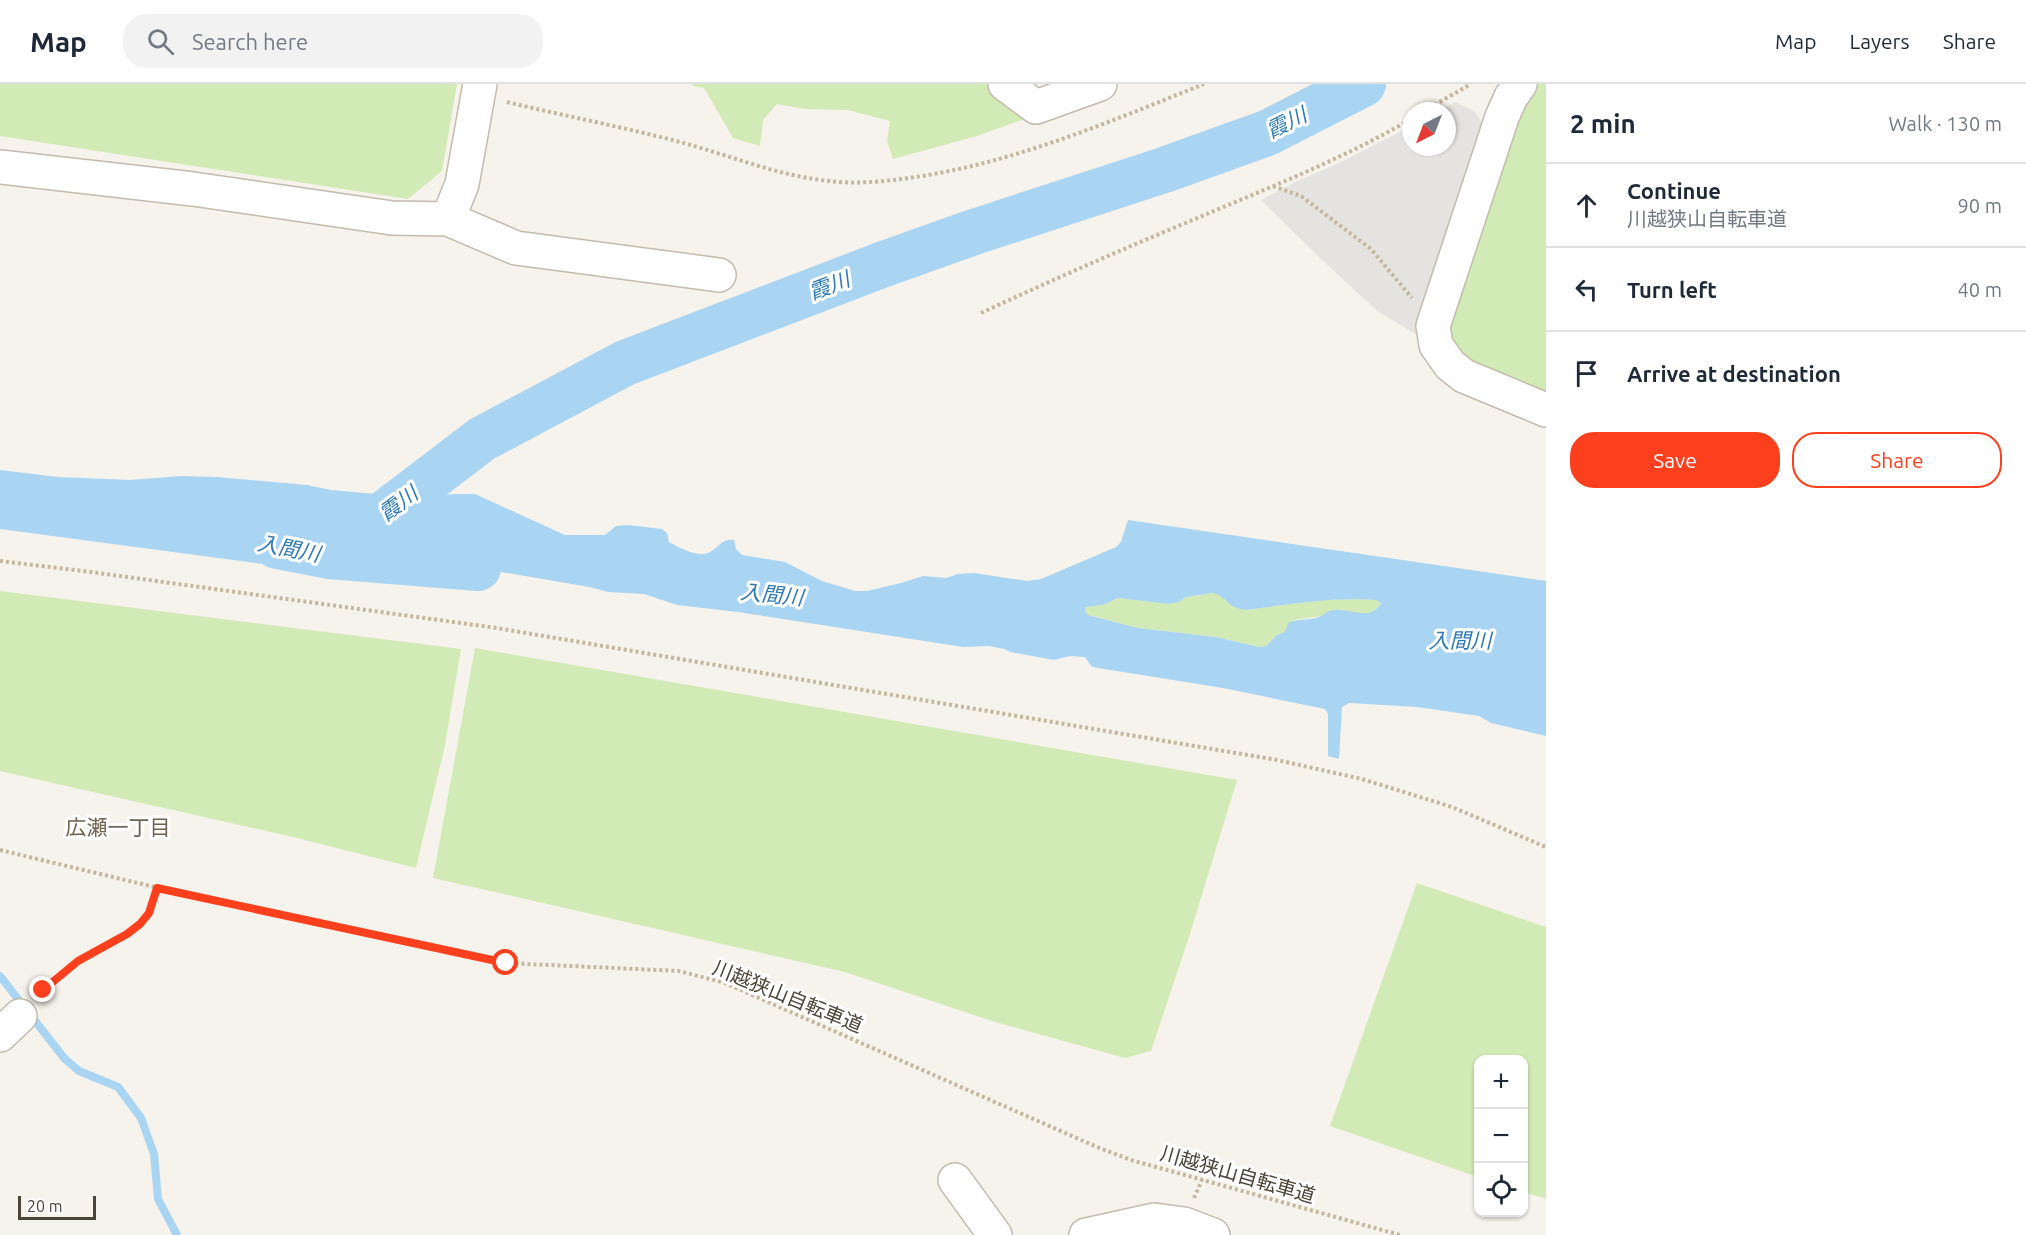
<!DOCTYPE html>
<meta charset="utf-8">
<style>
body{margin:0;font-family:Ubuntu,"Noto Sans JP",sans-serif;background:#f2f2f3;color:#1f2937}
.controls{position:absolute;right:18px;bottom:18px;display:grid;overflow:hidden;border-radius:12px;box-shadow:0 2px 4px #0004}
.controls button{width:54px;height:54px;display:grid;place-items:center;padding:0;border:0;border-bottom:2px solid #e0e1e3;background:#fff;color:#1f2937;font:30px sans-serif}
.compass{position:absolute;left:1402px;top:18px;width:54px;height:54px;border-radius:50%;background:#fff;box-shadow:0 2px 4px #0004;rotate:222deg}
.scale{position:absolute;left:18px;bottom:15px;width:78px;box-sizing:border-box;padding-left:6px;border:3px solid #4b4439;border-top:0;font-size:16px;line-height:21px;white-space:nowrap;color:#4b4439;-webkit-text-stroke:4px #fff;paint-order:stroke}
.stop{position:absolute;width:18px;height:18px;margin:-14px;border:4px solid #fc3f1d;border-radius:50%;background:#fff}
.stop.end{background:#fc3f1d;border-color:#fff;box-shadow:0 2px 6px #0008}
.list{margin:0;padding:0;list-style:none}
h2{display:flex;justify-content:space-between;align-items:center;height:78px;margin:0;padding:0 24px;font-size:26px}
h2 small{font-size:20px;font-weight:400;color:#747a83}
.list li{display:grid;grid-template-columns:39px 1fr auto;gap:18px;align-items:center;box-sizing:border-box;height:84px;padding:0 24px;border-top:2px solid #e0e1e3}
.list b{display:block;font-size:22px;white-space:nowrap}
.list p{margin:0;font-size:20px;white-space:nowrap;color:#747a83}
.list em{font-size:20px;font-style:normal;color:#747a83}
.actions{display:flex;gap:12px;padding:18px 24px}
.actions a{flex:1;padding:14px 0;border:2px solid #fc3f1d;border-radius:24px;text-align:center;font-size:21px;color:#fc3f1d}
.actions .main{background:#fc3f1d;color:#fff}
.icon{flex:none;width:33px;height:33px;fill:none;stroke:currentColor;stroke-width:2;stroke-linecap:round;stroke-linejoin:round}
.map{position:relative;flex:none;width:1546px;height:1151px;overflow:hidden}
header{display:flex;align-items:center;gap:36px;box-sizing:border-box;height:84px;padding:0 30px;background:#fff;border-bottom:2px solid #e0e1e3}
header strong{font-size:28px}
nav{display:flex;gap:33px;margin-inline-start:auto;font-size:21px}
.search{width:420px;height:54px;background:#f2f2f3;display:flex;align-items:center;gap:15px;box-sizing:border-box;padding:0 21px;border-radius:24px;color:#747a83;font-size:22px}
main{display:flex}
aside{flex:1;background:#fff}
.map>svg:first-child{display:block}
</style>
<header>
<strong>Map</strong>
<div class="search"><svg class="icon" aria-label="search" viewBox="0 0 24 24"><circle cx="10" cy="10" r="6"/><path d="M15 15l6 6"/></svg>Search here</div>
<nav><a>Map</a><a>Layers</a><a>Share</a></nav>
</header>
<main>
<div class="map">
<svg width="1546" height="1151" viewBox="0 0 1546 1151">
<rect width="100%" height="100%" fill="#f6f3ec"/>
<!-- green -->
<path fill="#d2eab5" d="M 0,0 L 457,0 L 442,87 L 408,115 L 0,52 Z
M 692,0 L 990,0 L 1033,32 L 977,52 L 893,75 L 887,57 L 890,37 L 848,26 L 806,25 L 777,20 L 763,36 L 760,62 L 733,54 L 704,4 L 694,2 Z
M 1532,0 L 1546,0 L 1546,319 L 1464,292 L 1433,243 Z
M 0,507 L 461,565 L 445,661 L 416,784 L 293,753 L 0,687 Z
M 1214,509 C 1229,514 1226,524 1247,526 C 1290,520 1333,513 1377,516 L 1381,519 L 1374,528 L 1363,530 L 1335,526 L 1321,532 L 1294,536 L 1285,548 L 1277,551 L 1266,562 L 1259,563 L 1216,553 L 1138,544 L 1088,531 L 1085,527 L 1086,523 L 1103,521 L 1118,514 L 1169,520 L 1179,518 L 1186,513 Z
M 475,564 L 1237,696 L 1188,856 L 1151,967 L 1125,974 L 992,937 L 845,888 L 433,794 Z
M 1417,799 L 1546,843 L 1546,1115 L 1524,1108 L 1524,976 L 1478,976 L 1478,1093 L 1330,1042 Z"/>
<!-- parking -->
<path fill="#e5e3e0" d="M 1455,18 L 1474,27 L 1488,45 L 1420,253 L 1376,226 L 1320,174 L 1261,116 L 1295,98 L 1339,79 L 1411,42 L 1411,63 L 1447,63 L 1447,27 L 1439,27 Z"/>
<!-- water -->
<path fill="#a9d4f2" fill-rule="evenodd" d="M 0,386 L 58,393 L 130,396 L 181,392 L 217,393 L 307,401 L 331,406 L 420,414 L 452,410 L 475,410 L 565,451 L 605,451 L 616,442 L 628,441 L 662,445 L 667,449 L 669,458 C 679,464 697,473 708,469 C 719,465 720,454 734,456 L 736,465 L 742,471 L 785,478 L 822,497 L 855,507 L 867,507 L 901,499 L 923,492 L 946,494 L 958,490 L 974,489 L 1027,497 L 1041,495 L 1116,463 L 1121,458 L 1128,436 L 1546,497 L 1546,652 L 1491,639 L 1479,632 L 1417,623 L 1349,619 L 1342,623 L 1339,675 L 1328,672 L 1328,630 L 1325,625 L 1223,604 L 1092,583 L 1085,573 L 1070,572 L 1054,576 L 1010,568 L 1005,565 L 989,562 L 963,563 L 738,528 L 677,521 L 644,510 L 608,508 L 589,503 L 484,485 L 440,483 L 372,472 L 348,470 L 340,473 L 291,468 C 282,470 281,473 279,482 L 0,445 ZM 1213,509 C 1229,514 1226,524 1247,526 C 1290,520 1333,513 1376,516 L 1381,519 C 1370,538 1351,524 1333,526 C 1327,527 1325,530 1321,532 C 1311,537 1298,534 1288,539 L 1285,548 L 1277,551 L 1266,562 L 1259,563 L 1216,553 L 1138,544 L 1088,531 L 1085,527 L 1086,523 L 1103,521 L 1118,514 L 1169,520 L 1179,518 L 1186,513 Z"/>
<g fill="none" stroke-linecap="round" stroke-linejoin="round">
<!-- stream -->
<path stroke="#a9d4f2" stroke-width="8" d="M 0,892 L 64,974 L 79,987 L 118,1003 L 141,1034 L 154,1070 L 158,1115 L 177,1151"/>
<!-- river -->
<path stroke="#a9d4f2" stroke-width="46" d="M 355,452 L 482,355 L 625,279 L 884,180 L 974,148 L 1164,86 L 1267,49 L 1363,0
M 277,462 L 329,472 L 478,484"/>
<defs>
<path id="minor" d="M 1005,0 L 1036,23 L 1100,0
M 1520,0 L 1511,13 L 1502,33 L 1433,242 L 1436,261 L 1450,281 L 1464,292 L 1546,326
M 0,83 L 193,105 L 392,134 L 448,135 L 516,164 L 719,191
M 448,135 L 462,100 L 480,0
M 0,951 L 20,932
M 955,1096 L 995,1151
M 1086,1151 L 1154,1136 L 1184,1140 L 1213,1151"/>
</defs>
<!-- minor casing -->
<use href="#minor" stroke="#c2bbae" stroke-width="36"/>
<!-- path -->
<path stroke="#c4b79f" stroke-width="4" stroke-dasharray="3 3" stroke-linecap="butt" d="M 507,18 C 565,32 623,43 680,58 C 729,71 778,92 829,97 C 852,100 878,98 901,95 C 1007,82 1106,39 1204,0
M 1424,27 L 1471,0
M 1273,102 L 1301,112 L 1371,165 L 1412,214
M 981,229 C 1052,196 1123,165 1195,135 C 1268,104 1343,75 1411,35
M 0,477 L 91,488 L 497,544 L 1277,676 L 1362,695 L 1452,723 L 1546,763
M 0,766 L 167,806 L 506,879 L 679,887 L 725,899 L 1097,1063 L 1131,1076 L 1400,1151
M 38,911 L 78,877 L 127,850 L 140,840 L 149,829 L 157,804
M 1194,1114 L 1202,1096"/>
<!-- minor -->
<use href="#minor" stroke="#fff" stroke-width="33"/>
</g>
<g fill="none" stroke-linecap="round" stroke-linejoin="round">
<!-- route -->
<path stroke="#fc3f1d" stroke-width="8" d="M 43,906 L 78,877 L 127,850 L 140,840 L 149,829 L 157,804 L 506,879"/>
</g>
<g text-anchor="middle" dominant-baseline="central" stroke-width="6" stroke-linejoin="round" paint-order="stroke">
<!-- street labels -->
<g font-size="20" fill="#4b4439" stroke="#fff">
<text transform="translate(788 912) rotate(22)">川越狭山自転車道</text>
<text transform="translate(1238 1090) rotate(16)">川越狭山自転車道</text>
</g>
<!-- water labels -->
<g font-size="21" font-style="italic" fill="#2e7ab2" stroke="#fff">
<text transform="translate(1286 38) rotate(-26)">霞川</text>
<text transform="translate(829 201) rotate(-21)">霞川</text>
<text transform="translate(398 419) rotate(-37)">霞川</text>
<text transform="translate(289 464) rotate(11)">入間川</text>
<text transform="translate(772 510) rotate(6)">入間川</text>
<text x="1460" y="556">入間川</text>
</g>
<!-- neighbourhood labels -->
<g font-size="21" fill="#6e6250" stroke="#fff">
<text x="118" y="743">広瀬一丁目</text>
</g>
</g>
</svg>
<div class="controls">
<button>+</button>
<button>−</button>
<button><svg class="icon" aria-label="locate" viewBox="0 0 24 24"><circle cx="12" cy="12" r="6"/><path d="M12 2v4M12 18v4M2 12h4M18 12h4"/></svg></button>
</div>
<svg class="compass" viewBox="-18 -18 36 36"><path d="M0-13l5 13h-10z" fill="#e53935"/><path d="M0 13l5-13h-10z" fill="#747a83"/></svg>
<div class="scale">20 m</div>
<div class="stop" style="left:506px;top:879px"></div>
<div class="stop end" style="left:43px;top:906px"></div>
</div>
<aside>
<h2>2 min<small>Walk · 130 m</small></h2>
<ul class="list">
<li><svg class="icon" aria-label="ahead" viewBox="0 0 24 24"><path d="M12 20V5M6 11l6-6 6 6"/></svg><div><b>Continue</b><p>川越狭山自転車道</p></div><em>90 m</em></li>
<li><svg class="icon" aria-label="left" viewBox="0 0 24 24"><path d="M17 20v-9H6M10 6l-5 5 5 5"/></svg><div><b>Turn left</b></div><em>40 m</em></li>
<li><svg class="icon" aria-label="arrive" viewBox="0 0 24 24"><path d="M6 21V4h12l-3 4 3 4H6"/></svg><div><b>Arrive at destination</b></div></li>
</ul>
<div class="actions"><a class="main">Save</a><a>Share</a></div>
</aside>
</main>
